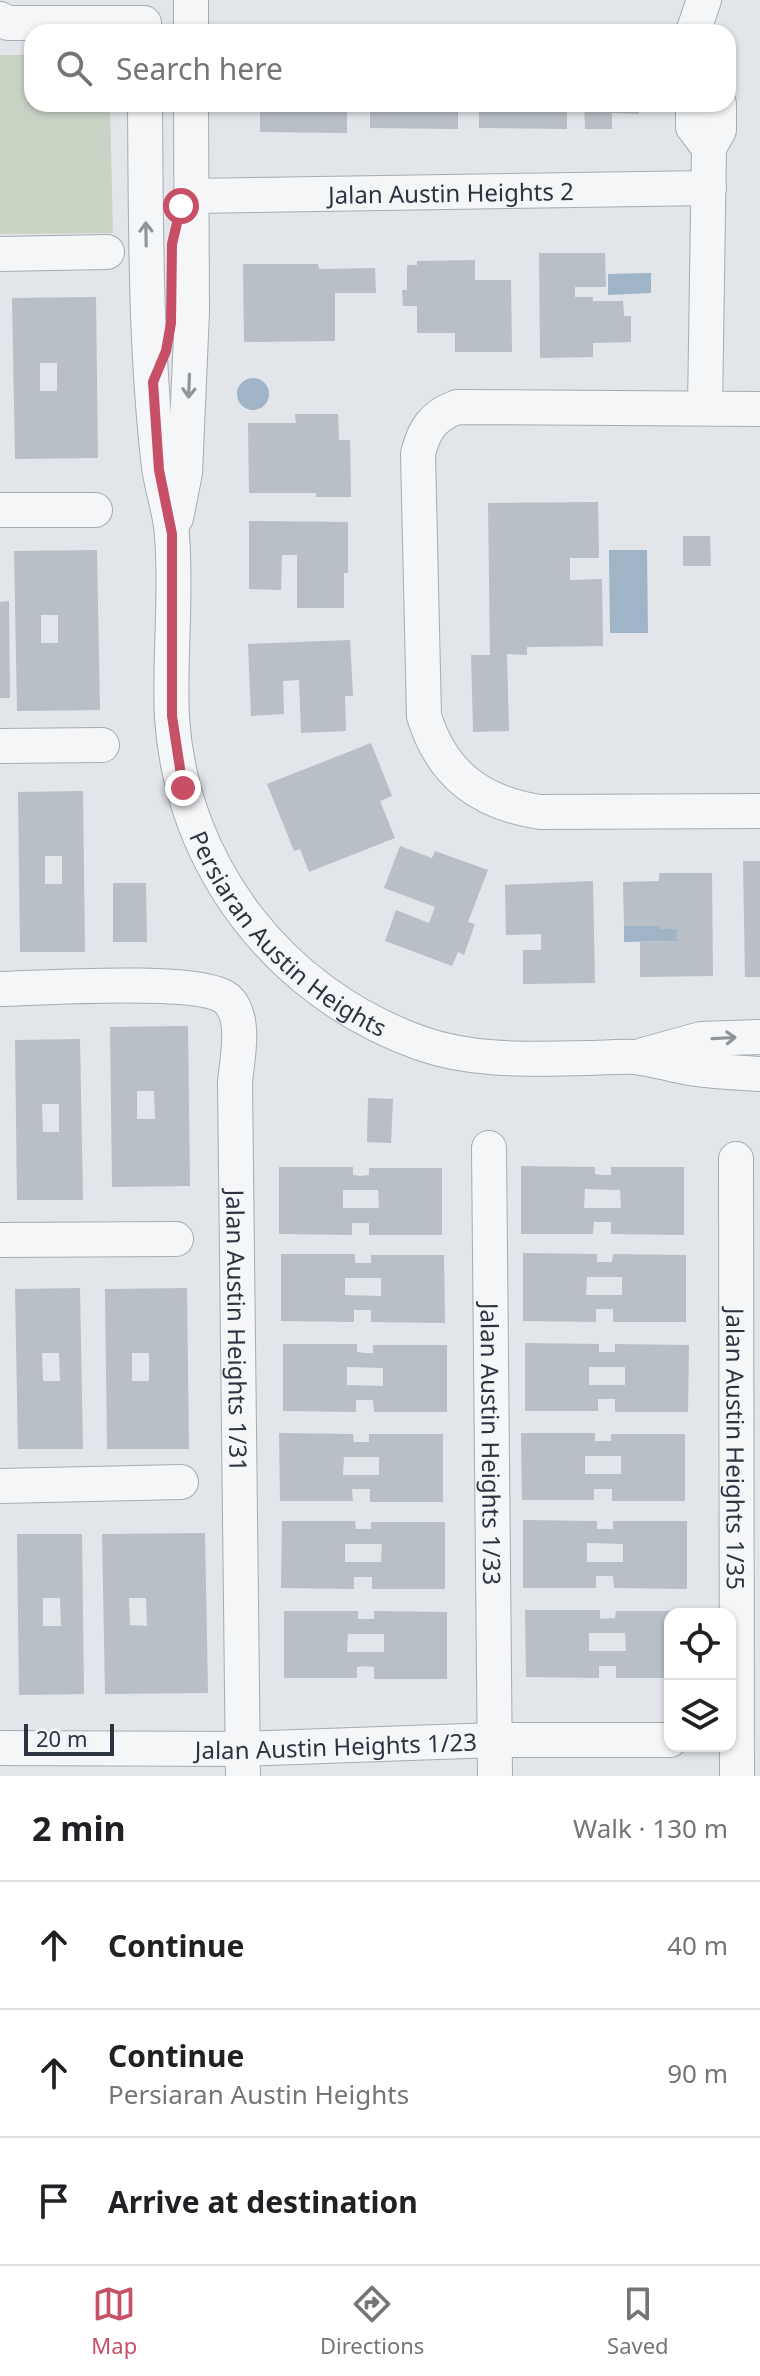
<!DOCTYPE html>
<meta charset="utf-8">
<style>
body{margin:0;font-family:"Noto Sans",sans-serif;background:#f6f6f6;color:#202124}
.controls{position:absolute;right:24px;bottom:24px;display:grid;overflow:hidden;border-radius:16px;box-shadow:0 2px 6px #0004}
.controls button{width:72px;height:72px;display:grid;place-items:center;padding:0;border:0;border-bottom:2px solid #e0e0e0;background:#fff;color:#202124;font:40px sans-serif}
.scale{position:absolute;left:24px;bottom:20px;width:90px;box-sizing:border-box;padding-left:8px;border:4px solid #2b3440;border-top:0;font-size:22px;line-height:28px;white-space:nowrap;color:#2b3440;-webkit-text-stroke:6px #f1f4f7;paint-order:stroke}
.stop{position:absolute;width:24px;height:24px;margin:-18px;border:6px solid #c74f66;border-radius:50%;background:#fff}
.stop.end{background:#c74f66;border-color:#fff;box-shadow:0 2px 8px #0008}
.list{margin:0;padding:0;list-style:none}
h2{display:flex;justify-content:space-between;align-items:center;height:104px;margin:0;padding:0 32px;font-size:34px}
h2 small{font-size:26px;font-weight:400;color:#757577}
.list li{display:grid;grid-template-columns:52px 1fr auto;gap:24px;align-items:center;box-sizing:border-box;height:128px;padding:0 32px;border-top:2px solid #e0e0e0}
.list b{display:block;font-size:30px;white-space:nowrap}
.list p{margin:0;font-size:26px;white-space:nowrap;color:#757577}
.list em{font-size:26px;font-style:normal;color:#757577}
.icon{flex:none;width:44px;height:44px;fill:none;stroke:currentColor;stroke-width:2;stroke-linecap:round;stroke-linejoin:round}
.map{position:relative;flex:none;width:760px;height:1776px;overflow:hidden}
.search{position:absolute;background:#fff;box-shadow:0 2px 6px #0004;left:24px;right:24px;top:24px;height:88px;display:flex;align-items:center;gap:20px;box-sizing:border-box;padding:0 28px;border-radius:24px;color:#757577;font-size:30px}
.sheet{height:488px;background:#fff}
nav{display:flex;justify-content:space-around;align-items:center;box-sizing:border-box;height:112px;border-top:2px solid #e0e0e0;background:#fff;font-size:22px;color:#757577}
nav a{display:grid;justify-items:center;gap:4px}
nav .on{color:#c74f66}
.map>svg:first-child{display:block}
</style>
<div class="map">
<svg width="760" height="1776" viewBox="0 0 760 1776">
<rect width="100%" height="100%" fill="#e2e5e9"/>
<!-- green -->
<path fill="#c8d3c4" d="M 0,55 L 32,55 L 32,104 L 110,104 L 113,233 L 0,234 Z"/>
<!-- water -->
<path fill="#9fb4c7" d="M 651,273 L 651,293 L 608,295 L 608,274 Z
M237 394a16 16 0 1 1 32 0a16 16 0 1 1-32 0Z
M 609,550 L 647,550 L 648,633 L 610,633 Z
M 624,926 L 660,926 L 661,929 L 677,929 L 677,941 L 624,942 Z"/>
<!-- building -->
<path fill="#b9bfc6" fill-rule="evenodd" d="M 249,104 L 347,104 L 347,133 L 260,132 L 260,108 L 249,108 Z
M 370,104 L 458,104 L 458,129 L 370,128 Z
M 479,104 L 567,104 L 567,129 L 479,128 Z
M 584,104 L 639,104 L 639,114 L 612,113 L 612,129 L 585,129 Z
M 539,253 L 605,253 L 606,287 L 575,287 L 575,297 L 593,297 L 593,301 L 623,301 L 624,316 L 631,316 L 631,342 L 593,343 L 593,357 L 540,358 Z
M 475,260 L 475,280 L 511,280 L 512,352 L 455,352 L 455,333 L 417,333 L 417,306 L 403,306 L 402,290 L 407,290 L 407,265 L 417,265 L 417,261 Z
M 243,264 L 318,264 L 319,269 L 375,268 L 376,293 L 335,293 L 335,341 L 244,342 Z
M 96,297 L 98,458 L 15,459 L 12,298 ZM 40,363 L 57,363 L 57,391 L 40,391 Z
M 295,414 L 338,414 L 339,440 L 350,440 L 351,497 L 316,497 L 316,493 L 249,493 L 248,423 L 296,423 Z
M 598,502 L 599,558 L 570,558 L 570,580 L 602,579 L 603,646 L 527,647 L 527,655 L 507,654 L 509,731 L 473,732 L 471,655 L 490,655 L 488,503 Z
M 249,521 L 348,522 L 348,573 L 344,573 L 344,608 L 297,608 L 297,555 L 282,555 L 281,590 L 249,589 Z
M 683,536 L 710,536 L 711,566 L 683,566 Z
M 97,550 L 100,710 L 17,711 L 14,551 ZM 41,615 L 58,615 L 58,643 L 41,643 Z
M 9,601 L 10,698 L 0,698 L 0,602 Z
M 350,640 L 353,696 L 345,696 L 346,731 L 301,733 L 299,680 L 283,681 L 284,714 L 251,716 L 248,644 Z
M 371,743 L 392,796 L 380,801 L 395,838 L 309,872 L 300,849 L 294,851 L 267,784 Z
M 83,791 L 85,952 L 20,952 L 18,792 ZM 45,856 L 62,856 L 62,884 L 45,884 Z
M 400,846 L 432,858 L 435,851 L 488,870 L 468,922 L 475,924 L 464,955 L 458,952 L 452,966 L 385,941 L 396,910 L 429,923 L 435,907 L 384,888 Z
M 743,861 L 760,861 L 760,977 L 745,977 Z
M 659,873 L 712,873 L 713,976 L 640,977 L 640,942 L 677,941 L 677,929 L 660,929 L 660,926 L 624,926 L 623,882 L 659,881 Z
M 593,881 L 595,983 L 523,984 L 523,950 L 541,950 L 541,934 L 506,935 L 505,885 Z
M 113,883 L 146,883 L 147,942 L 113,942 Z
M 188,1026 L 190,1186 L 112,1187 L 110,1027 ZM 137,1091 L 154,1091 L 155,1119 L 137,1119 Z
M 80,1039 L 83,1200 L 17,1200 L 15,1040 ZM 42,1104 L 59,1104 L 59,1132 L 43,1132 Z
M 368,1098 L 393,1099 L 391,1143 L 367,1142 Z
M 521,1166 L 595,1167 L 595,1174 L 602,1175 L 611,1175 L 611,1167 L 684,1167 L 684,1235 L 611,1234 L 611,1222 L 594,1222 L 593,1234 L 521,1234 ZM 585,1189 L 620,1190 L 621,1208 L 584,1208 Z
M 279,1167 L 353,1167 L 353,1175 L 360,1176 L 369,1175 L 369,1168 L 442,1168 L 442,1235 L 369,1235 L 369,1223 L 352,1223 L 352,1235 L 279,1234 ZM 343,1190 L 378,1190 L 379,1208 L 343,1208 Z
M 523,1253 L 597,1254 L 597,1262 L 612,1262 L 613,1254 L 686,1255 L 686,1322 L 613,1322 L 613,1309 L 596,1309 L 596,1322 L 523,1321 ZM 587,1277 L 622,1277 L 622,1295 L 586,1295 Z
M 281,1254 L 355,1254 L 355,1263 L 371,1263 L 371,1255 L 444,1255 L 445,1323 L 371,1322 L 371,1310 L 354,1310 L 354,1322 L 281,1321 ZM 345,1278 L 381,1278 L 381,1296 L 345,1295 Z
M 80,1288 L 83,1449 L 18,1449 L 15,1289 ZM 42,1353 L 59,1353 L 60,1381 L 43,1381 Z
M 187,1288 L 189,1449 L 107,1449 L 105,1289 ZM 132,1353 L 149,1353 L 149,1381 L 132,1381 Z
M 525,1343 L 599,1344 L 599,1352 L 615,1352 L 615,1344 L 689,1345 L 688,1412 L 615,1412 L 615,1399 L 598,1399 L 598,1411 L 525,1411 ZM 589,1367 L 625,1367 L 625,1385 L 589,1385 Z
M 283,1344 L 357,1344 L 357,1352 L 365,1353 L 373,1353 L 373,1345 L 447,1345 L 447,1412 L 374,1412 L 373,1400 L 356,1400 L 356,1412 L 283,1411 ZM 347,1367 L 383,1368 L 383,1386 L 347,1385 Z
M 279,1433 L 353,1434 L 354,1442 L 369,1442 L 369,1434 L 443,1434 L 443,1502 L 370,1502 L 370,1489 L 352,1489 L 353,1501 L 280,1501 ZM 344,1457 L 379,1457 L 379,1475 L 343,1475 Z
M 521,1433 L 595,1433 L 595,1441 L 611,1441 L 611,1434 L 685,1434 L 685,1501 L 612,1501 L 612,1489 L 594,1489 L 594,1500 L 522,1500 ZM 585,1456 L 621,1456 L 621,1474 L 585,1474 Z
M 523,1520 L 597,1521 L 597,1529 L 613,1529 L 613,1521 L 687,1521 L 687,1589 L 614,1588 L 613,1576 L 596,1576 L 596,1588 L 523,1588 ZM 587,1543 L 623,1544 L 623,1562 L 587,1562 Z
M 282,1521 L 355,1521 L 356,1529 L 371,1529 L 371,1522 L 445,1522 L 445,1589 L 372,1589 L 372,1577 L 354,1577 L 354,1589 L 281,1588 ZM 345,1544 L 382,1544 L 381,1562 L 345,1562 Z
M 205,1533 L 208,1693 L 105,1694 L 102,1534 ZM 129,1598 L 146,1598 L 147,1626 L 130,1625 Z
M 17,1534 L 82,1534 L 84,1694 L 19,1695 ZM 43,1598 L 60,1598 L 61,1626 L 43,1626 Z
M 525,1610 L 600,1610 L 600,1619 L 615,1618 L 616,1611 L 689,1611 L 689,1614 L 670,1614 L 670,1678 L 616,1678 L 616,1666 L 599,1666 L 599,1678 L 526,1677 ZM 589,1633 L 625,1633 L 626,1651 L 589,1651 Z
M 284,1611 L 358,1611 L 358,1619 L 374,1619 L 374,1611 L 447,1612 L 447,1679 L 374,1679 L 374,1667 L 365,1666 L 357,1667 L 357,1678 L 284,1678 ZM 348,1634 L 384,1634 L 384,1652 L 347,1652 Z"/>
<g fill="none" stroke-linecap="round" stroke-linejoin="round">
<defs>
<g id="street">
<path d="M 191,0 L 191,32"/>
<path d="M 0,19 L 8,23 L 144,23"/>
<path d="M 693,32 L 704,0"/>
<path id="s1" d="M 145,104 C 146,225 145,347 159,467 C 162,490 171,513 172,536 C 177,596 169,658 172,718 C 182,867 280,993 420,1043 C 474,1062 530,1059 586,1058 C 602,1058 619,1056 635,1057 C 654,1059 672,1065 690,1068 C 713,1072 737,1072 760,1074"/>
<path d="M 693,104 L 693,127 L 709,148"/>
<path id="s2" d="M 191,196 L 709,188"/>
<path d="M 0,254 L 107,252"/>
<path d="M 705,408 L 709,148 L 719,130 L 719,104"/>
<path d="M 760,409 L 457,407 C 433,416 424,429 418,454 L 424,716 C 442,775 481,803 540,812 L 760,811"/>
<path d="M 0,510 L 95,510"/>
<path d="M 176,518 L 185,473 L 192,312 L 191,104"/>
<path d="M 0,746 L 102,745"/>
<path id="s3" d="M 0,989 C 41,988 201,977 227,999 C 247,1017 237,1059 235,1082 L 243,1776"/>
<path d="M 643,1055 L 701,1039 L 760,1037"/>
<path id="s4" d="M 489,1148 L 495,1776"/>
<path id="s5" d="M 736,1159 L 737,1776"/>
<path d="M 0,1240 L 176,1239"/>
<path d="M 0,1486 L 181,1482"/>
<path id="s6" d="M 0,1748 L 242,1749 L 495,1740 L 670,1740"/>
</g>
</defs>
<!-- street casing -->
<use href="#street" stroke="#a7acb3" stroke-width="36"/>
<!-- street -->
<use href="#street" stroke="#f4f6f8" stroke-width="34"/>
</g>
<!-- one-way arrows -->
<defs><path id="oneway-shaft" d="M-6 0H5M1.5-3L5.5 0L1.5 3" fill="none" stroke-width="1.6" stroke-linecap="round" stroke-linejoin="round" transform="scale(2)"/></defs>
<g stroke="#90959c">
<use href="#oneway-shaft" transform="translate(146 234) rotate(-91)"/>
<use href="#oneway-shaft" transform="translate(189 386) rotate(92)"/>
<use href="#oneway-shaft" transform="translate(724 1038) rotate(-3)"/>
</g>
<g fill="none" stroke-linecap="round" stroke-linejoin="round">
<!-- route -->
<path stroke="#c74f66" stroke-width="10" d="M 181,206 L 172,244 L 171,323 L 166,351 L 153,382 L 159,470 L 172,534 L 172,716 L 183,788"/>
</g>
<g text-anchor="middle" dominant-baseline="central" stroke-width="7" stroke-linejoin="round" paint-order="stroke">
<!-- street labels -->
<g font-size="24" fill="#2b3440" stroke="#f1f4f7">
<text stroke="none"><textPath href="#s2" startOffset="260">Jalan Austin Heights 2</textPath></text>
<text stroke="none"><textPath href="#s1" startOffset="872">Persiaran Austin Heights</textPath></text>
<text stroke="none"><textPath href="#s3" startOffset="564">Jalan Austin Heights 1/31</textPath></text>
<text stroke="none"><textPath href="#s4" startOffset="296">Jalan Austin Heights 1/33</textPath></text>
<text stroke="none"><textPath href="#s5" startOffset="290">Jalan Austin Heights 1/35</textPath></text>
<text stroke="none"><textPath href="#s6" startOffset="336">Jalan Austin Heights 1/23</textPath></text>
</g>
</g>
</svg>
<div class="controls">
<button><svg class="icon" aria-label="locate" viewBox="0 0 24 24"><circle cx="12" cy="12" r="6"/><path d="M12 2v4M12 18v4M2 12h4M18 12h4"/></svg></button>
<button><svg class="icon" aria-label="layers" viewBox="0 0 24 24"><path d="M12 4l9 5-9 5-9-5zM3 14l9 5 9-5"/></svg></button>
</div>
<div class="scale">20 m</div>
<div class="stop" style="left:181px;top:206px"></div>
<div class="stop end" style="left:183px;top:788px"></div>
<div class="search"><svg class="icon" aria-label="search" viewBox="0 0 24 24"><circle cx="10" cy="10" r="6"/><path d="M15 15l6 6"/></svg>Search here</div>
</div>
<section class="sheet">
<h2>2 min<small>Walk · 130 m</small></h2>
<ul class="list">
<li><svg class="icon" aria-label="ahead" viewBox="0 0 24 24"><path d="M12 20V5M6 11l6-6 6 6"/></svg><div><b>Continue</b></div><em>40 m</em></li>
<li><svg class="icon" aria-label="ahead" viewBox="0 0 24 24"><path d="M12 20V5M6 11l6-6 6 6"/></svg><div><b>Continue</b><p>Persiaran Austin Heights</p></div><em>90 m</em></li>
<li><svg class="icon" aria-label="arrive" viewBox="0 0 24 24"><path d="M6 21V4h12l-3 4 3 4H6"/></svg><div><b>Arrive at destination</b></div></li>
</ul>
</section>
<nav>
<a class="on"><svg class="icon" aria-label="map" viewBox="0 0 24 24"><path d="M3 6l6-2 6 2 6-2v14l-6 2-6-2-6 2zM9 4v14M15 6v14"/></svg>Map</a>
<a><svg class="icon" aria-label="directions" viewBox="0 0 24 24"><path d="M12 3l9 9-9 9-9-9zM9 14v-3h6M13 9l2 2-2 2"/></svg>Directions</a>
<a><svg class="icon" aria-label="saved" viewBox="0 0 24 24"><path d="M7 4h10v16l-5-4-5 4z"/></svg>Saved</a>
</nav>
